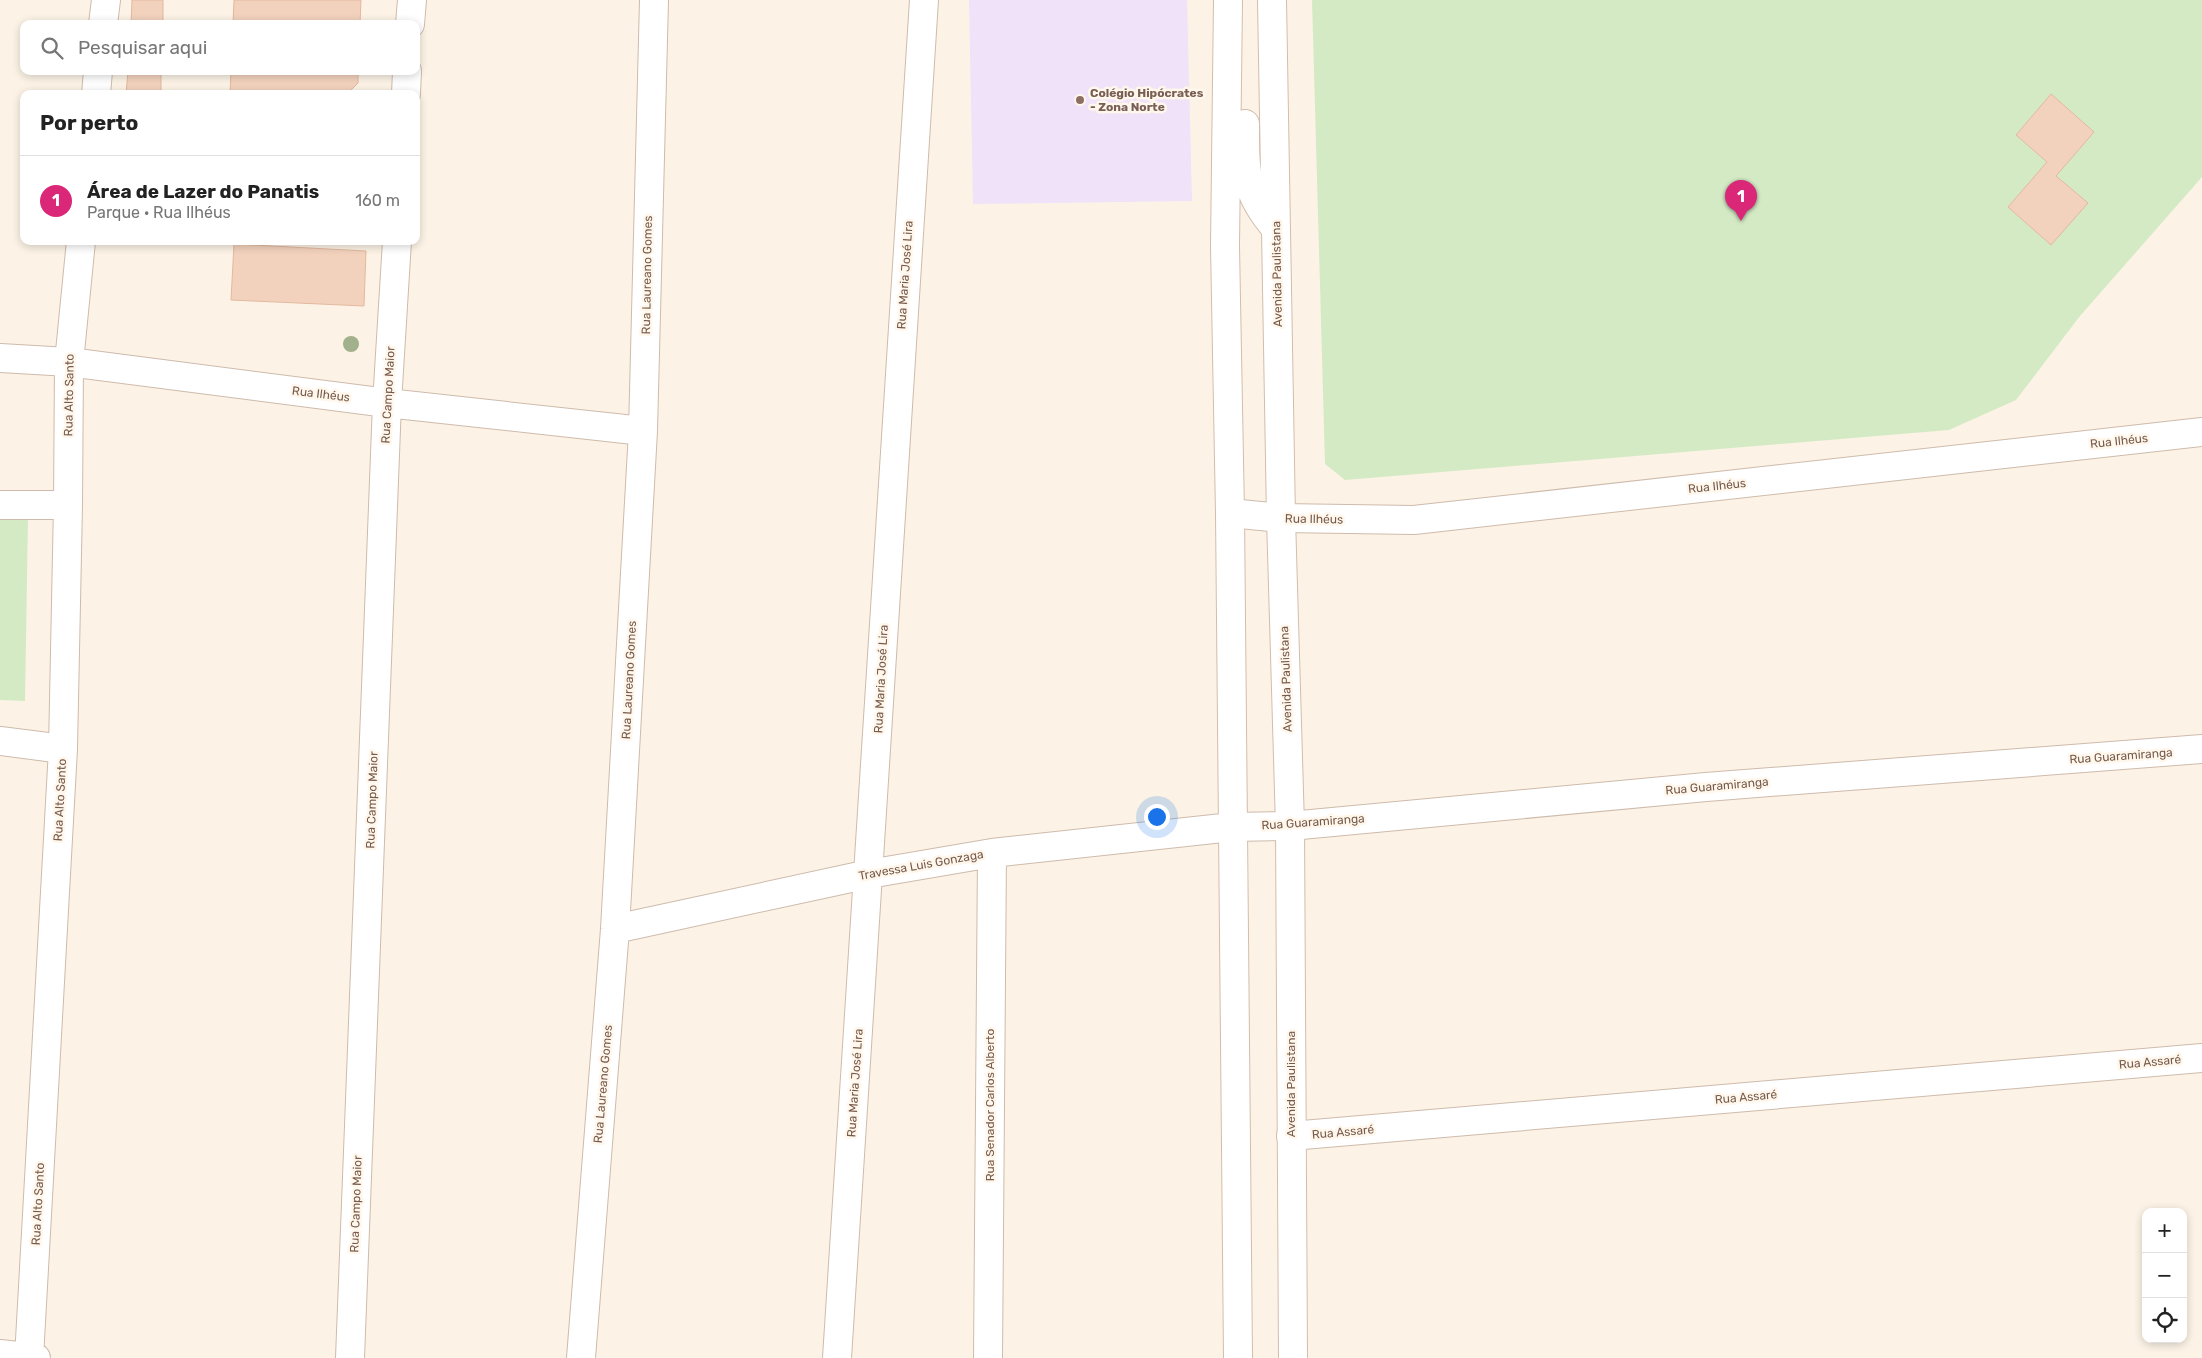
<!DOCTYPE html>
<html lang="pt">
<meta charset="utf-8">
<style>
body{margin:0;font-family:Rubik,sans-serif;background:#f2f2f2;color:#222}
.controls{position:absolute;right:15px;bottom:15px;display:grid;overflow:hidden;border-radius:10px;box-shadow:0 2px 8px #0003}
.controls button{width:45px;height:45px;display:grid;place-items:center;padding:0;border:0;border-bottom:1px solid #e0e0e0;background:#fff;color:#222;font:25px sans-serif}
.you{position:absolute;left:1156px;top:816px;width:18px;height:18px;margin:-12px;border:4px solid #fff;border-radius:50%;background:#1a73e8;box-shadow:0 0 0 8px #1a73e833}
.badge{display:grid;place-items:center;width:32px;height:32px;border-radius:50%;background:#db2777;color:#fff;font-size:16px;font-weight:700}
.pin{position:absolute;translate:-50% -41px;filter:drop-shadow(0 1px 2px #0008)}
.pin::after{content:'';position:absolute;top:26px;width:18px;height:15px;background:inherit;clip-path:polygon(0 0,100% 0,50% 100%)}
.list{margin:0;padding:0;list-style:none}
h2{display:flex;justify-content:space-between;align-items:center;height:65px;margin:0;padding:0 20px;font-size:21px}
h2 small{font-size:16px;font-weight:400;color:#767676}
.list li{display:grid;grid-template-columns:32px 1fr auto;gap:15px;align-items:center;box-sizing:border-box;height:90px;padding:0 20px;border-top:1px solid #e0e0e0}
.list b{display:block;font-size:19px;white-space:nowrap}
.list p{margin:0;font-size:16px;white-space:nowrap;color:#767676}
.list em{font-size:16px;font-style:normal;color:#767676}
.icon{flex:none;width:28px;height:28px;fill:none;stroke:currentColor;stroke-width:2;stroke-linecap:round;stroke-linejoin:round}
.map{position:relative;flex:none;width:2202px;height:1358px;overflow:hidden}
.search{position:absolute;background:#fff;box-shadow:0 2px 8px #0003;left:20px;top:20px;width:400px;height:55px;display:flex;align-items:center;gap:12px;box-sizing:border-box;padding:0 18px;border-radius:10px;color:#767676;font-size:19px}
.panel{position:absolute;background:#fff;box-shadow:0 2px 8px #0003;left:20px;top:90px;width:400px;height:155px;border-radius:10px}
.map>svg:first-child{display:block}
</style>
<div class="map">
<svg width="2202" height="1358" viewBox="0 0 2202 1358">
<rect width="100%" height="100%" fill="#fcf3e6"/>
<!-- education -->
<path fill="#f0e2f9" d="M 969,0 L 1187,0 L 1192,201 L 973,204 Z"/>
<!-- green -->
<path fill="#d4eac4" d="M 1312,0 L 2202,0 L 2202,177 L 2080,316 L 2016,400 L 1949,430 L 1345,480 L 1325,464 Z
M 0,517 L 28,518 L 25,701 L 0,700 Z"/>
<!-- building -->
<path fill="#f2d2bd" stroke="#e4b89e" d="M 132,0 L 163,0 L 163,24 L 131,24 Z
M 234,0 L 361,0 L 360,24 L 233,24 Z
M 128,71 L 161,71 L 161,94 L 126,94 Z
M 231,71 L 358,71 L 358,83 L 347,94 L 230,94 Z
M 2051,94 L 2094,132 L 2056,176 L 2088,203 L 2051,245 L 2008,207 L 2047,162 L 2016,135 Z
M 234,244 L 366,251 L 364,306 L 231,300 Z"/>
<g fill="none" stroke-linecap="round" stroke-linejoin="round">
<defs>
<path id="minor" d="M 103,24 L 106,0
M 410,24 L 412,0
M 96,94 L 98,71
M 406,94 L 407,71
M 0,358 L 69,362 L 387,403 L 643,431
M 0,505 L 68,505
M 1230,513 L 1281,518 L 1414,520 L 2202,432
M 0,741 L 63,749
M 615,929 L 869,874 L 992,853 L 1232,827 L 1290,826 L 1706,787 L 2202,749
M 1291,1136 L 2202,1058
M 0,1354 L 36,1358
M 29,1358 L 63,749 L 68,505 L 69,362 L 81,241
M 350,1358 L 387,403 L 397,241
M 581,1358 L 615,929 L 643,431 L 654,0
M 837,1358 L 924,0
M 988,1358 L 992,853"/>
<path id="secondary" d="M 1228,0 L 1225,246 L 1230,513 L 1238,1358
M 1272,0 L 1281,518 L 1290,826 L 1293,1358
M 1245,124 C 1245,171 1244,192 1276,229"/>
</defs>
<!-- minor casing -->
<use href="#minor" stroke="#cebbac" stroke-width="30"/>
<!-- secondary casing -->
<use href="#secondary" stroke="#d3bdac" stroke-width="30"/>
<!-- minor -->
<use href="#minor" stroke="#fff" stroke-width="28"/>
<!-- secondary -->
<use href="#secondary" stroke="#fff" stroke-width="28"/>
</g>
<!-- trees -->
<circle fill="#a0b18c" cx="351" cy="344" r="8"/>
<!-- markers -->
<circle fill="#8d6e63" stroke="#fff7ec" stroke-width="2" cx="1080" cy="100" r="5"/>
<g text-anchor="middle" dominant-baseline="central" stroke-width="5" stroke-linejoin="round" paint-order="stroke">
<!-- education labels -->
<g font-size="12" font-weight="bold" fill="#785e54" stroke="#fff7ec" text-anchor="start">
<text x="1090" y="93">Colégio Hipócrates<tspan x="1090" dy="14">- Zona Norte</tspan></text>
</g>
<!-- street labels -->
<g font-size="12" fill="#765a4b" stroke="#fff7ec">
<text transform="translate(1277 274) rotate(-91)">Avenida Paulistana</text>
<text transform="translate(647 275) rotate(-89)">Rua Laureano Gomes</text>
<text transform="translate(905 275) rotate(-86)">Rua Maria José Lira</text>
<text transform="translate(321 394) rotate(7)">Rua Ilhéus</text>
<text transform="translate(69 395) rotate(-89)">Rua Alto Santo</text>
<text transform="translate(388 395) rotate(-87)">Rua Campo Maior</text>
<text transform="translate(2119 441) rotate(-6)">Rua Ilhéus</text>
<text transform="translate(1717 486) rotate(-6)">Rua Ilhéus</text>
<text transform="translate(1314 519) rotate(1)">Rua Ilhéus</text>
<text transform="translate(881 679) rotate(-87)">Rua Maria José Lira</text>
<text transform="translate(1286 679) rotate(-92)">Avenida Paulistana</text>
<text transform="translate(629 680) rotate(-87)">Rua Laureano Gomes</text>
<text transform="translate(2121 756) rotate(-4)">Rua Guaramiranga</text>
<text transform="translate(1717 786) rotate(-5)">Rua Guaramiranga</text>
<text transform="translate(60 800) rotate(-87)">Rua Alto Santo</text>
<text transform="translate(372 800) rotate(-88)">Rua Campo Maior</text>
<text transform="translate(1313 822) rotate(-4)">Rua Guaramiranga</text>
<text transform="translate(921 865) rotate(-10)">Travessa Luis Gonzaga</text>
<text transform="translate(2150 1062) rotate(-5)">Rua Assaré</text>
<text transform="translate(855 1083) rotate(-86)">Rua Maria José Lira</text>
<text transform="translate(603 1084) rotate(-85)">Rua Laureano Gomes</text>
<text transform="translate(1291 1084) rotate(-90)">Avenida Paulistana</text>
<text transform="translate(1746 1097) rotate(-5)">Rua Assaré</text>
<text transform="translate(990 1105) rotate(-90)">Rua Senador Carlos Alberto</text>
<text transform="translate(1343 1132) rotate(-5)">Rua Assaré</text>
<text transform="translate(38 1204) rotate(-87)">Rua Alto Santo</text>
<text transform="translate(356 1204) rotate(-88)">Rua Campo Maior</text>
</g>
</g>
</svg>
<div class="controls">
<button>+</button>
<button>−</button>
<button><svg class="icon" aria-label="locate" viewBox="0 0 24 24"><circle cx="12" cy="12" r="6"/><path d="M12 2v4M12 18v4M2 12h4M18 12h4"/></svg></button>
</div>
<div class="you"></div>
<div class="pin badge" style="left:1741px;top:221px">1</div>
<div class="search"><svg class="icon" aria-label="search" viewBox="0 0 24 24"><circle cx="10" cy="10" r="6"/><path d="M15 15l6 6"/></svg>Pesquisar aqui</div>
<section class="panel">
<h2>Por perto<small></small></h2>
<ul class="list">
<li><span class="badge">1</span><div><b>Área de Lazer do Panatis</b><p>Parque · Rua Ilhéus</p></div><em>160 m</em></li>
</ul>
</section>
</div>
